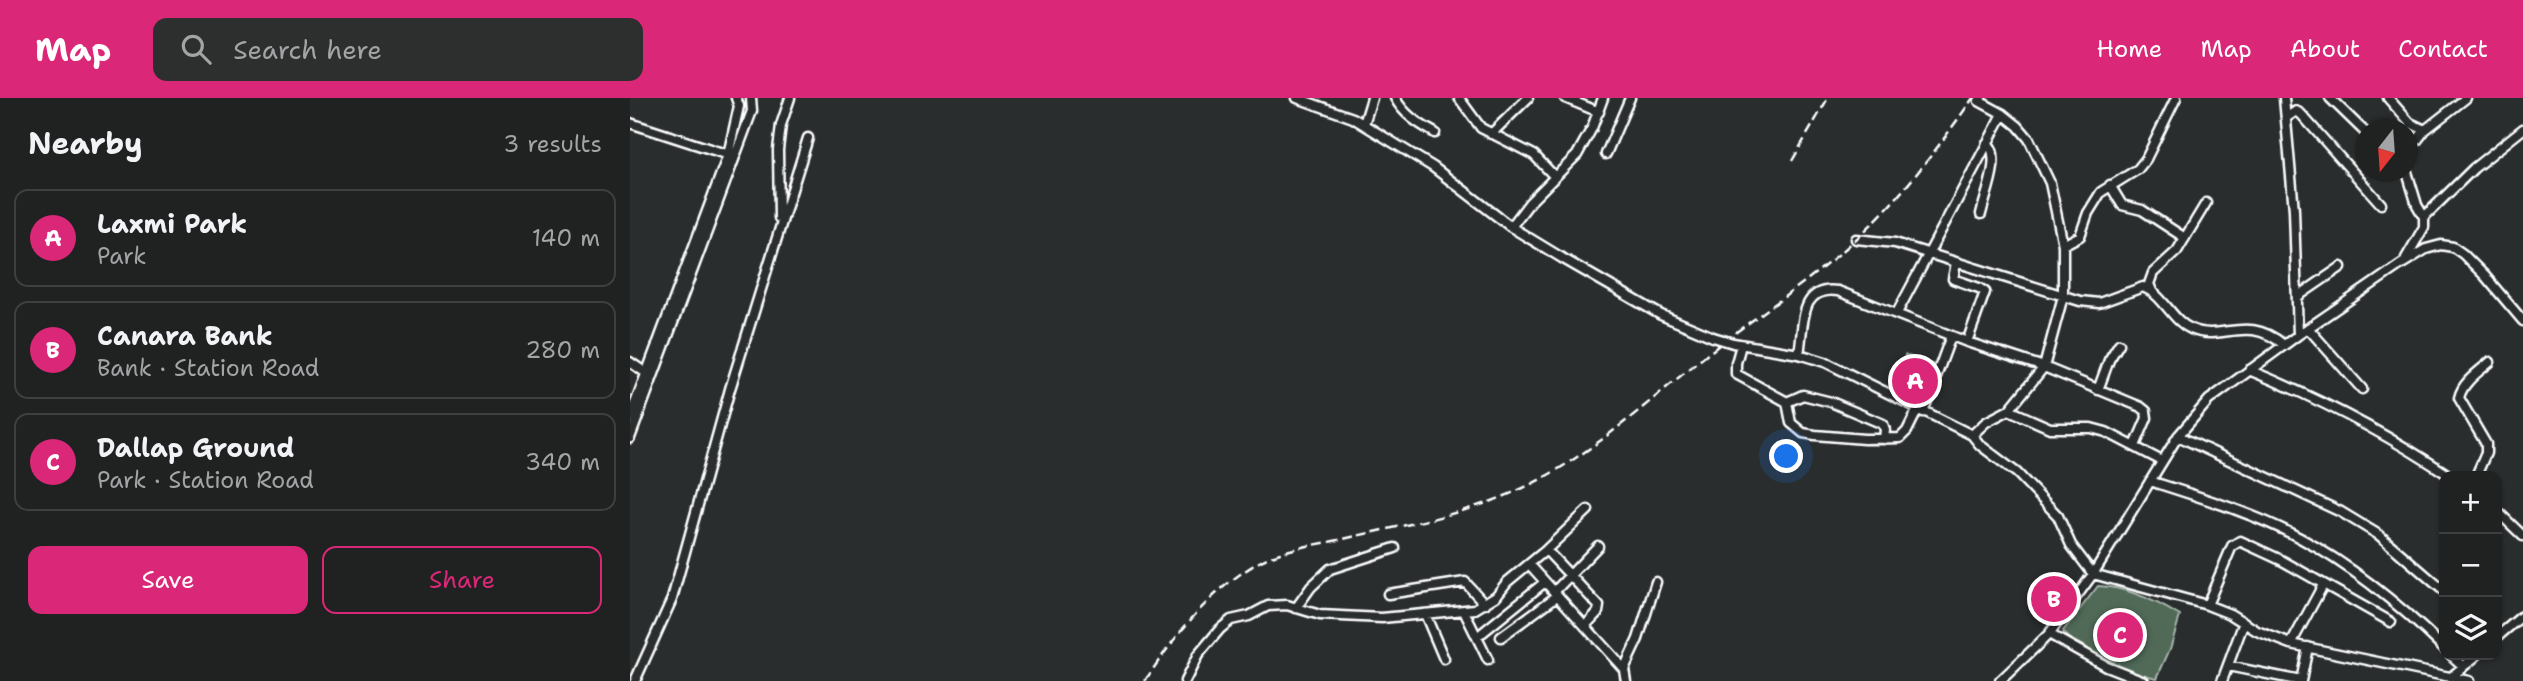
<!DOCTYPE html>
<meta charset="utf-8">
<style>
body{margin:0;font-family:"Shantell Sans",sans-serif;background:#2d2f2f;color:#f1f3f6}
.controls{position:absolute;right:21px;bottom:21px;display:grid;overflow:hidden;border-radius:14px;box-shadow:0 2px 5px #0004}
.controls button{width:63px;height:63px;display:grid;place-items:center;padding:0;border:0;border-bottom:2px solid #3d3f40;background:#202222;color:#f1f3f6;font:35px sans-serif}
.compass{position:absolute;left:1725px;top:21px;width:63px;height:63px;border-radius:50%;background:#202222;box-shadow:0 2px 5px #0004;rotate:197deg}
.you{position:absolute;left:1157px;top:359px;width:24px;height:24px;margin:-18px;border:5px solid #fff;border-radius:50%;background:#1a73e8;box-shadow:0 0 0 10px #1a73e833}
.badge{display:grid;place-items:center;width:46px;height:46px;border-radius:50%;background:#db2777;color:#fff;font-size:23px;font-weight:700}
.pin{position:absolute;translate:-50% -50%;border:4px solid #fff;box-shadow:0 2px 7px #0006}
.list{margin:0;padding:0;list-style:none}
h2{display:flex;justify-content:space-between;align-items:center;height:91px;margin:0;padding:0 28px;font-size:30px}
h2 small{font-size:23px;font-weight:400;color:#a2a4a5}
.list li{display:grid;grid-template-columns:46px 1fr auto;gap:21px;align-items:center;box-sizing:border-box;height:98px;margin:0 14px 14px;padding:0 14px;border:2px solid #3d3f40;border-radius:14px}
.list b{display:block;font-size:26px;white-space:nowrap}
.list p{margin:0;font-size:23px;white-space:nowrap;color:#a2a4a5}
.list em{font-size:23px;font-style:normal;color:#a2a4a5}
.actions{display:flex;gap:14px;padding:21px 28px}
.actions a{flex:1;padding:16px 0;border:2px solid #db2777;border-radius:14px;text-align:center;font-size:24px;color:#db2777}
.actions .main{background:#db2777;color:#fff}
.icon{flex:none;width:38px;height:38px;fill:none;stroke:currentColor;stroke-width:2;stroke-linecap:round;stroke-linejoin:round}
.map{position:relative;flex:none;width:1893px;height:583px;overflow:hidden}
header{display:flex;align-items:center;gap:42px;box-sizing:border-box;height:98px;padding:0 35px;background:#db2777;color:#fff}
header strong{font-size:33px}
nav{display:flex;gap:38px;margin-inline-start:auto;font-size:24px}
.search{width:490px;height:63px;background:#2d2f2f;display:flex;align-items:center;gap:18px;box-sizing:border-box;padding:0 24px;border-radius:14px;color:#a2a4a5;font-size:26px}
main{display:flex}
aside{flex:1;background:#202222}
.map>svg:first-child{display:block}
</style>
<header>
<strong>Map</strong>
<div class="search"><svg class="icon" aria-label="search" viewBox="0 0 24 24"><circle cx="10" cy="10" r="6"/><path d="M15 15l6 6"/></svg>Search here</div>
<nav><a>Home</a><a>Map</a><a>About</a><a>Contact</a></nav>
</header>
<main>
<aside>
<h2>Nearby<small>3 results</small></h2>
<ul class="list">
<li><span class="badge">A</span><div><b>Laxmi Park</b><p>Park</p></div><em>140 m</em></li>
<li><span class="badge">B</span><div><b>Canara Bank</b><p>Bank · Station Road</p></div><em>280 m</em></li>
<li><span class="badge">C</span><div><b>Dallap Ground</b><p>Park · Station Road</p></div><em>340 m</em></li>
</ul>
<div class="actions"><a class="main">Save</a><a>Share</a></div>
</aside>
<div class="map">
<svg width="1893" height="583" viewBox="0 0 1893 583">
<rect width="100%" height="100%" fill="#2a2d2e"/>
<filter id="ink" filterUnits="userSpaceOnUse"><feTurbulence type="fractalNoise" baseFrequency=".0143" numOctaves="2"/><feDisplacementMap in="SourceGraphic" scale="14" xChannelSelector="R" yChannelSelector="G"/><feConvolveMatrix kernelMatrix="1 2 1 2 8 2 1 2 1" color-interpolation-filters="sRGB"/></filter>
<g filter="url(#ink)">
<!-- green -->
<path fill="#516a58" stroke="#a8b4ac" stroke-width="2" d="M 1275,257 L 1305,267 L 1290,309 L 1267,299 Z
M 1468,488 C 1496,489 1526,503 1550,518 L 1540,551 L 1527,580 C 1495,574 1467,555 1438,540 L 1433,533 Z"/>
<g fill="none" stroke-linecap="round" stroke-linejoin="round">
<defs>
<path id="minor" d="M 667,0 L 723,20 L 803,69 L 881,129 L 932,160 L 1031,217 L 1083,239
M 765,0 C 774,17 789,26 805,35
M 829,0 L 851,30 L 904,57 L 925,79
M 935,0 L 969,14
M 1351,0 L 1349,3 L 1373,16 L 1388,28 L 1399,41 L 1420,85 L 1433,147 L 1433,198 L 1414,269 L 1379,312
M 1654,0 L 1664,112 L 1668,237
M 1700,0 L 1736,35
M 1758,0 L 1780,25 L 1795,32
M 1656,20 L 1666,13 L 1671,16 L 1751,106
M 0,25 L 102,58
M 734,26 L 742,0
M 861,36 L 898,0
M 1778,54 L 1795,32 L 1836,0
M 976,56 L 1000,0
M 1480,87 L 1492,107 L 1512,112 L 1555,140
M 1351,116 C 1355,98 1373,57 1357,45
M 1794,119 L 1844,70 L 1893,31
M 149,120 L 148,52 L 151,27 L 160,0
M 881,129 L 900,104 L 947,57 L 962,30 L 973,0
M 1226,141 L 1265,145 L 1450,203 L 1469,205 L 1513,189 C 1534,197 1541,222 1561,231 C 1593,245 1615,215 1654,247
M 1433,147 L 1450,138 L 1458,115 L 1471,94 L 1508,71 L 1516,61 L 1546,0
M 1776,160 L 1794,129 L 1794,119 L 1787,107 L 1777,74
M 1326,165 L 1323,181 L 1349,190 L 1355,194 L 1337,244
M 1522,193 L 1519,186 L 1523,175 L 1547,153 L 1576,105
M 1667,199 L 1711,169
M 1267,215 L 1373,16
M 1678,230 L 1732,291
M 1103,245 L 1169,256 L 1195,264 L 1342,337 L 1350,347 L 1387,375 L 1428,418 L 1441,447 L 1463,476 L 1577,507 L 1600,516 L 1627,533 L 1661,546 L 1839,583
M 1111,247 L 1106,265 L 1106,276 L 1157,304 L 1161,325 L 1173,335 L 1185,337 L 1234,341 L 1270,340 L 1277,333 L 1288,311
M 1169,256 C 1174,227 1169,187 1208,193 L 1337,244 L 1414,269 L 1511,309 L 1516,313 L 1517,320 L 1505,348
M 0,264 L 16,275
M 1619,272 C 1690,301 1756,335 1820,378
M 1468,292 L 1479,262 L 1489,246
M 1157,304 L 1173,297 L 1201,304 L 1253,326 L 1255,332 L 1254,341
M 1293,314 L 1321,238
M 0,319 L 98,57 L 109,8 L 106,0
M 1342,337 L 1356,324 L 1379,312 L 1420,330 L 1461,330 L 1476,334 L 1532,363
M 1548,338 L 1711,414 L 1749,437 L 1814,493
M 0,340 L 122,13 L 121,0
M 1846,378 L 1856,355 L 1856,346 L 1829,300 C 1832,285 1848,274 1860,264
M 1520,383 C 1570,399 1623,415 1670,440 C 1724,469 1770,507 1814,550
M 1867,413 L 1893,438
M 916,452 L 969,508 L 968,514 L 955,528
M 899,466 L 994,571 L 996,583
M 924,494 L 968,448
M 758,496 L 835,484 L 855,506
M 1577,507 L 1602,448 L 1610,443 L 1651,462 L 1761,524
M 666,510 L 681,489 L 700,471 L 765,450
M 834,513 L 858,562
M 795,516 L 814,561
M 1419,536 L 1463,476 L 1548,338 L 1579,302 L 1668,237 L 1770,167 L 1796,151 L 1811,147 L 1823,149 L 1833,156 L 1855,178 L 1893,223
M 847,539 L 915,484
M 871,539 L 927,498
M 1867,539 L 1893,517
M 1661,546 L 1693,487
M 1821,557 L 1833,568
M 1598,568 L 1671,583
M 994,571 L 1008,541 L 1026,484
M 1820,580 L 1847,557
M 5,583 L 42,501 L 100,291 L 178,40
M 555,583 L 568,557 L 590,531 L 601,522 L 619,518 L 638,508 L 657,507 L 690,517 L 752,520 L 845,511 L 866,498 L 877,484 L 916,452 L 958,412
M 1370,583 L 1419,536 L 1476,568 L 1514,583
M 1592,583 L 1614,524
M 1671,583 L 1678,549"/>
</defs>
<!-- minor casing -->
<use href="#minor" stroke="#fff" stroke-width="13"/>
<!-- minor -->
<use href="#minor" stroke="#2a2d2e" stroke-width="8"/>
<!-- rail -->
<path stroke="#fff" stroke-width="2.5" stroke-dasharray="10 5" stroke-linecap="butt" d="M 1162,63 L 1198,0
M 515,583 C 546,536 581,491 631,463 C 655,450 687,447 713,441 C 773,427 835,417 891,391 C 962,358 1018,303 1079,255 C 1127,217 1179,184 1225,142 C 1271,100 1307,51 1343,0"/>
<defs>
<path id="minor-bridge" d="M 1083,239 L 1103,245"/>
</defs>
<!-- minor-bridge casing -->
<use href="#minor-bridge" stroke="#fff" stroke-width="13" stroke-linecap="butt"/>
<!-- minor-bridge -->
<use href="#minor-bridge" stroke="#2a2d2e" stroke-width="8"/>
</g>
</g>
</svg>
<div class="controls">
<button>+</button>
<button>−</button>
<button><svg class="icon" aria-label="layers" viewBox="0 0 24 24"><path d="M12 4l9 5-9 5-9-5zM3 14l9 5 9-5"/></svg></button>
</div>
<svg class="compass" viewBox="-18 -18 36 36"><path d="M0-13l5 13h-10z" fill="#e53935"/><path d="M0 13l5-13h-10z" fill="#a2a4a5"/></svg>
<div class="you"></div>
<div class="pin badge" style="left:1285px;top:283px">A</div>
<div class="pin badge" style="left:1424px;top:501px">B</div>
<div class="pin badge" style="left:1490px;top:537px">C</div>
</div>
</main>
